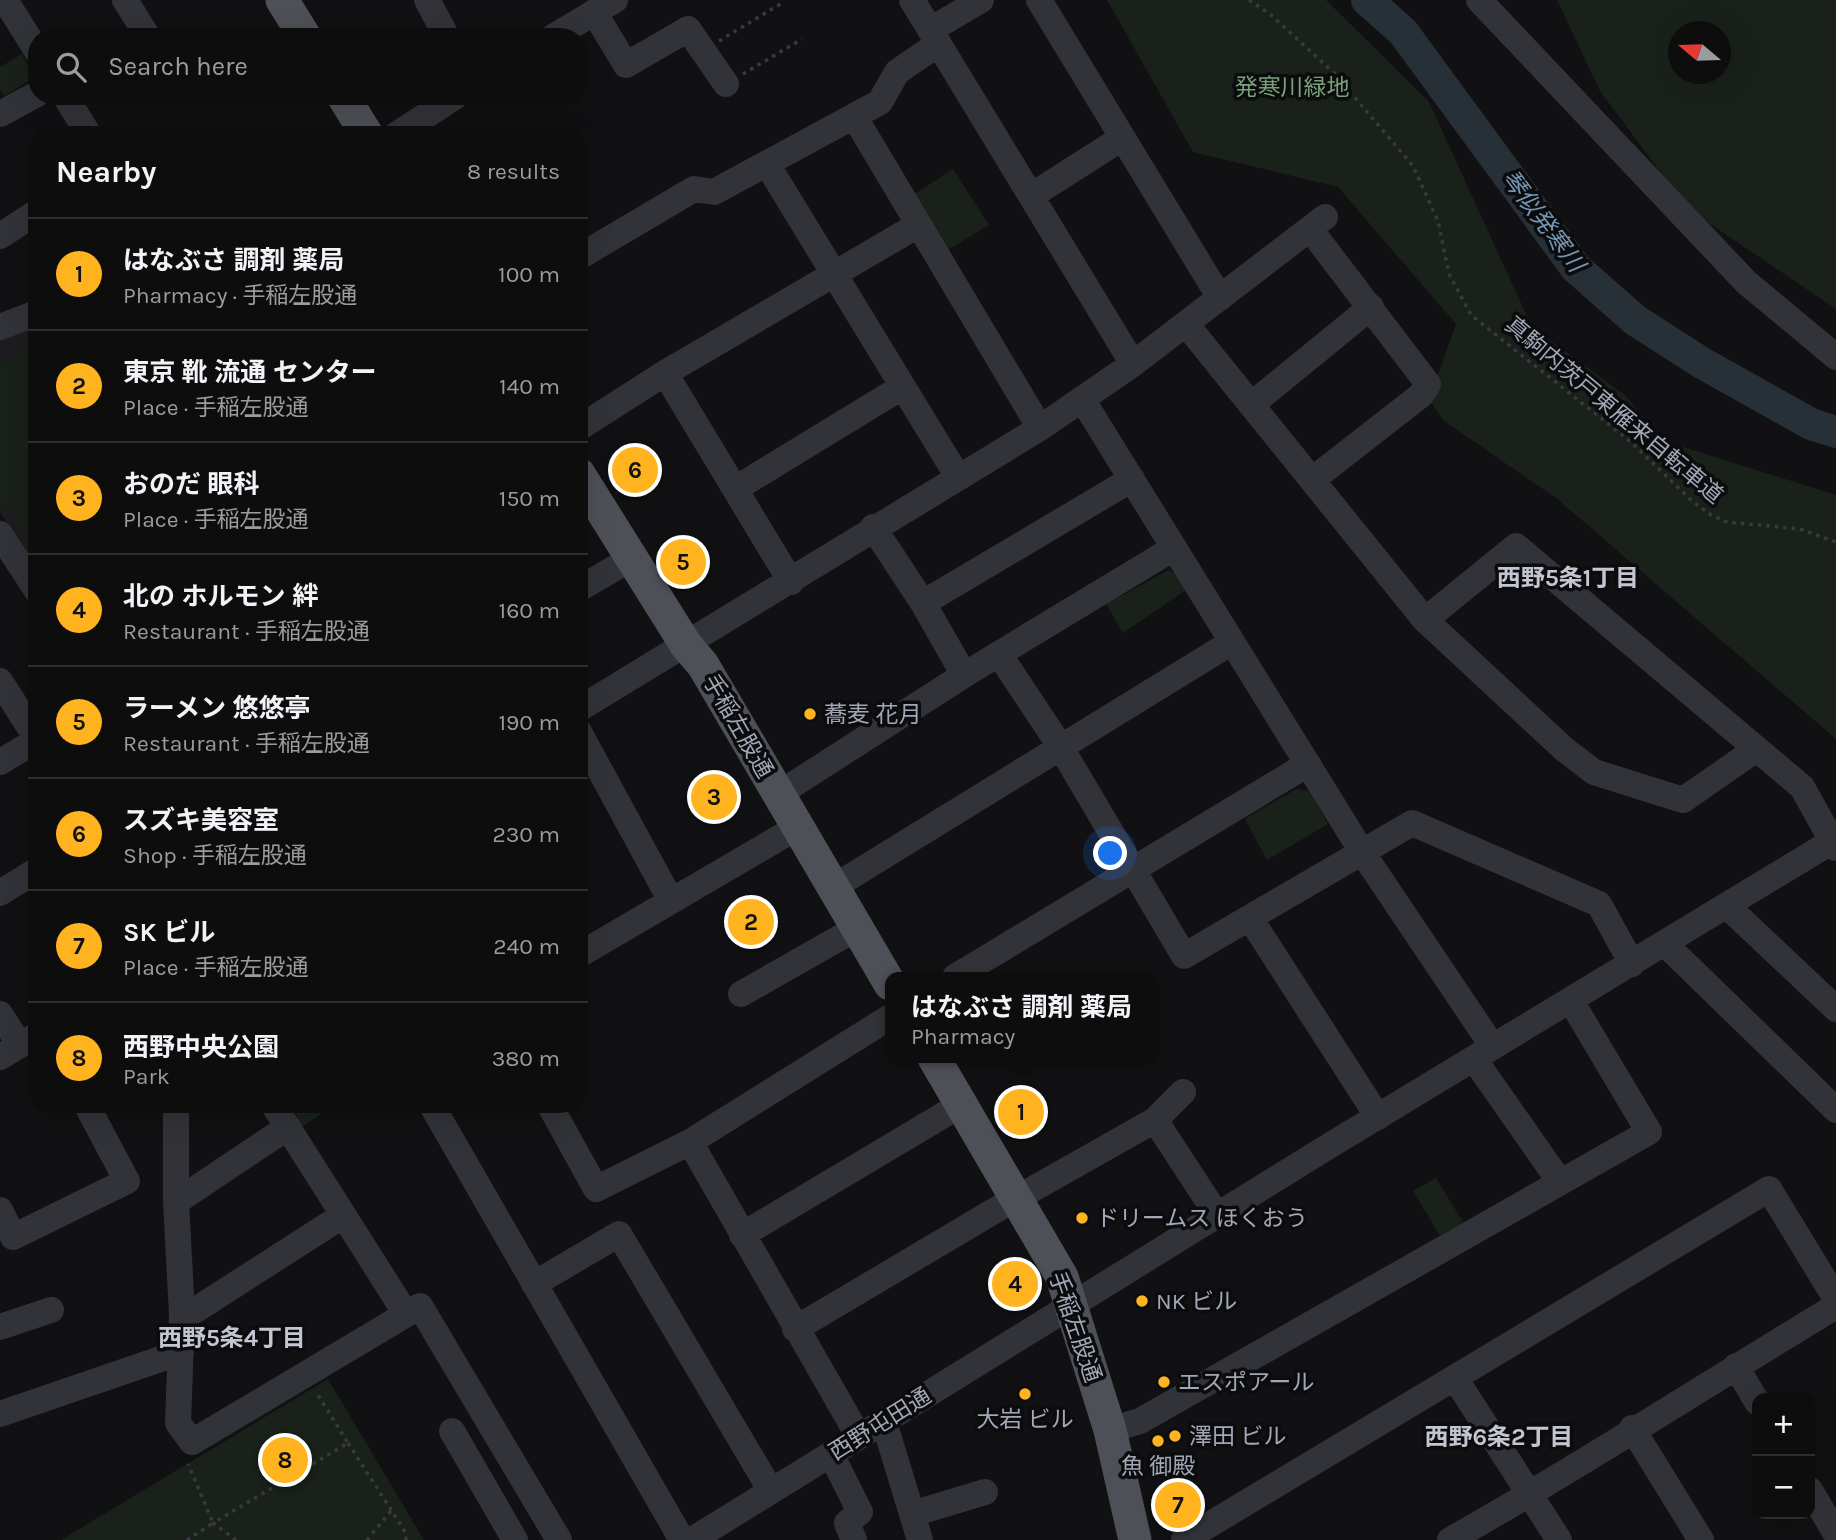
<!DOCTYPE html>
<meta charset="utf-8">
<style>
body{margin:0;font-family:Karla,"Noto Sans JP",sans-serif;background:#161617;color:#f1f3f6}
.controls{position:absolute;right:21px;bottom:21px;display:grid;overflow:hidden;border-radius:14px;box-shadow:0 7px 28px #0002}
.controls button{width:63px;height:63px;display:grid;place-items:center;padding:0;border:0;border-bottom:2px solid #2d2d2e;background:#0d0d0e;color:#f1f3f6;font:35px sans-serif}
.compass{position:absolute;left:1668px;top:21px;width:63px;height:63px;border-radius:50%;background:#0d0d0e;box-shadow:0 7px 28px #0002;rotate:289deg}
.you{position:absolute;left:1111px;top:854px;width:24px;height:24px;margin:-18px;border:5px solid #fff;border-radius:50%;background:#1a73e8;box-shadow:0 0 0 10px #1a73e833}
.badge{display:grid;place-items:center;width:46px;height:46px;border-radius:50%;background:#feb31f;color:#111;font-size:23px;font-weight:700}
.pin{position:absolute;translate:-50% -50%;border:4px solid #fff;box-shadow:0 2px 7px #0006}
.popup{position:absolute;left:885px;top:972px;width:273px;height:91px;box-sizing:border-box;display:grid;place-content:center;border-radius:14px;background:#0d0d0e;filter:drop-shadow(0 2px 5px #0005);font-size:23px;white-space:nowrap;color:#9a9c9e}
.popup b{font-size:26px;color:#f1f3f6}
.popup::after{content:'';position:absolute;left:50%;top:100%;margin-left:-14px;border:14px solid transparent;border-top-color:#0d0d0e}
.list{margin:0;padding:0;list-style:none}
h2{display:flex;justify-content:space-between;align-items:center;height:91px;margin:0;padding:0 28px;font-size:30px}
h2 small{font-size:23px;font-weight:400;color:#9a9c9e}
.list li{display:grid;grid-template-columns:46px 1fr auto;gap:21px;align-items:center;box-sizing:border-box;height:112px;padding:0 28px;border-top:2px solid #2d2d2e}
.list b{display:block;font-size:26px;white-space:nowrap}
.list p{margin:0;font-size:23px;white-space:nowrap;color:#9a9c9e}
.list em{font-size:23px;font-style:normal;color:#9a9c9e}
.icon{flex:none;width:38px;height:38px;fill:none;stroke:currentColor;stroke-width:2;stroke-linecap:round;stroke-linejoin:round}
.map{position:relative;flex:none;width:1836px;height:1540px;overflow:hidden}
.search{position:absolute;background:#0d0d0e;box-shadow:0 7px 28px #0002;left:28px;top:28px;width:560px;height:77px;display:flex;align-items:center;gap:18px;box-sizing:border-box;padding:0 24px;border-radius:28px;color:#9a9c9e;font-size:26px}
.panel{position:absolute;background:#0d0d0e;box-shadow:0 7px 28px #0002;left:28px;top:126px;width:560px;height:987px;border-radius:28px}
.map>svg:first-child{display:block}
</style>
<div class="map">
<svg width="1836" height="1540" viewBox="0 0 1836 1540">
<rect width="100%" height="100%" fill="#111113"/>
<!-- built -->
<path fill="#1d1d20" d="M 37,321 L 37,569 L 0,512 L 0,336 Z"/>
<!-- green -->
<path fill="#19211a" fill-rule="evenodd" d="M 1107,0 L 1326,0 L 1429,102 L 1532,327 L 1626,396 L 1661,440 L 1836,495 L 1836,739 L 1556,498 L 1444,421 L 1429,400 L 1456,324 L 1338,187 L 1193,152 Z
M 1557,0 L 1836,0 L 1836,309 L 1688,209 L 1600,91 ZM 1678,32 L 1720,32 L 1720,74 L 1678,74 Z
M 22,54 L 35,77 L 4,96 L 0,89 L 0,67 Z
M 953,169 L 989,225 L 948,250 L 915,194 Z
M 37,346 L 37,540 L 0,502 L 0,363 Z
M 1169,570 L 1177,574 L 1186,590 L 1123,633 L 1106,604 Z
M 1296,789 L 1309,791 L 1328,824 L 1267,860 L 1245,819 Z
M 292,1104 L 336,1104 L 302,1127 Z
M 1436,1178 L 1463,1222 L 1440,1236 L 1413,1191 Z
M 328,1379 L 424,1540 L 61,1540 Z"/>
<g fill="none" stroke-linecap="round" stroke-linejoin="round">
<!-- river -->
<path stroke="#273037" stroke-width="32" d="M 1367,0 L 1403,32 L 1576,268 L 1635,320 L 1702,363 L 1811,424 L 1836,432"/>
<!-- path -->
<path stroke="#383a3f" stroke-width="3.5" stroke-dasharray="3.5 5" stroke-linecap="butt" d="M 1249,0 L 1270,14 L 1334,73 L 1413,166 L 1438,221 L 1449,274 L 1471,315 L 1631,442 L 1692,501 L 1711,515 L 1727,522 L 1800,529 L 1836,542
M 719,41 L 782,3
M 743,74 L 802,39
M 348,1443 L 406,1533 L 406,1540
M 187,1540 L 213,1523 L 188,1464
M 236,1540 L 213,1523 L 348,1443 L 316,1392
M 367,1540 L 391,1511"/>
<!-- minor -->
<path stroke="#323338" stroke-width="26" d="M 5,0 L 37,51
M 125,0 L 148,37
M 427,0 L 447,37
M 912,0 L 1133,364
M 1039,0 L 1220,298
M 1479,0 L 1746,282 L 1836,357
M 594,12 L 626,65 L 688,29 L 726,84
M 930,30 L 981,0
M 553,37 L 615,0
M 65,96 L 89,135
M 0,114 L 37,94
M 854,116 L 1040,428
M 396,135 L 456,96
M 767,164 L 958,477
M 1031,196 L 1122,138
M 1310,229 L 1428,384 L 1421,395 L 1312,480
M 0,236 L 37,212
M 579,257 L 694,189 L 714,192 L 880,102 L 897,72 L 938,44
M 1186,324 L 1425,620 L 1564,749 L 1594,772 L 1683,800 L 1755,750
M 0,327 L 37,313
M 665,373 L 791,582
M 1082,399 L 1362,852 L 1493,1047
M 1251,405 L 1371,307
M 579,428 L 665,373 L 918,225
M 735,489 L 902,387
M 873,527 L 923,603 L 964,675
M 0,534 L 37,591
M 579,589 L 632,558
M 923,603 L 1132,479
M 1425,620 L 1516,546 L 1802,787 L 1836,848
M 999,654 L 1060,746 L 1184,956 L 1412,823 L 1599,904 L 1632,964
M 0,681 L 37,739
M 579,709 L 1040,428 L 1133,364 L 1325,217
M 579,732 L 670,899
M 0,762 L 37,740
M 777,795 L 964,675 L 1174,548
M 832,888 L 1232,642
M 0,893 L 37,870
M 1728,907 L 1836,1009
M 1250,918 L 1378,1117
M 1665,944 L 1836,1110
M 579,955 L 796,828
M 955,977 L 1308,764
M 741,994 L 857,928
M 0,1014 L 20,1045
M 0,1057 L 37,1035
M 1474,1059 L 1560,1182
M 176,1104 L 176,1202 L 182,1314 L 178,1423 L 192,1442 L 420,1306 L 559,1540
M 273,1104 L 406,1314
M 431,1104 L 682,1540
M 549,1104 L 596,1189 L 690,1142 L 859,1437
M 1155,1120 L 1217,1215
M 690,1142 L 890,1017
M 176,1202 L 288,1127
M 0,1210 L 13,1237 L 127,1181 L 86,1104
M 742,1235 L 962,1104
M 534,1284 L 619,1234 L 771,1491
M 182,1314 L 194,1311 L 342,1216
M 0,1327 L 51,1310
M 795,1329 L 994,1211 L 1155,1120 L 1183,1092
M 1736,1366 L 1757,1402
M 1455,1378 L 1559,1540
M 0,1414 L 181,1352
M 884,1422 L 920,1540
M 1632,1428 L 1701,1540
M 1110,1430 L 1140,1421 L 1649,1132 L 1571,1001
M 452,1431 L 515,1540
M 831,1454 L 860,1512 L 847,1523 L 854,1540
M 1810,1490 L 1836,1534
M 912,1514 L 985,1492
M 692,1540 L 1329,1146 L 1836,839
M 1184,1540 L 1769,1189 L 1836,1299
M 1450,1540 C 1581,1466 1707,1384 1836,1306"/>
<!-- major -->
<path stroke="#4e5057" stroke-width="33" d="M 282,0 L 305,37
M 343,96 L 367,135
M 579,474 L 686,645 L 703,665 L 890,984
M 934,1058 L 1062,1277 L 1110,1430 L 1135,1540"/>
</g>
<!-- markers -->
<g fill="#feb31f" stroke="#0c0c0e" stroke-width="2.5">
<circle cx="810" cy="714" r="7"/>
<circle cx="1082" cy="1218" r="7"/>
<circle cx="1142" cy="1301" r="7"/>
<circle cx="1164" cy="1382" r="7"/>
<circle cx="1025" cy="1394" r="7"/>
<circle cx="1175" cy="1436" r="7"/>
<circle cx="1158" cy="1441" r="7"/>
</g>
<g text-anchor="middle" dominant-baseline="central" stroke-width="7" stroke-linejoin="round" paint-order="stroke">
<!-- park labels -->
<g font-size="23" fill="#77a17a" stroke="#0c0c0e">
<text x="1292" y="87">発寒川緑地</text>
</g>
<!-- street labels -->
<g font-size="23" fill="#a2a7b5" stroke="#0c0c0e">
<text transform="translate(1614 410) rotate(40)">真駒内茨戸東雁来自転車道</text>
<text transform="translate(738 726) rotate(60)">手稲左股通</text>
<text transform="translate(1075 1327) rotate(71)">手稲左股通</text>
<text transform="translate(880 1424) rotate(-32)">西野屯田通</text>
</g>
<!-- poi labels -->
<g font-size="23" fill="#a2a7b5" stroke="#0c0c0e" text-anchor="start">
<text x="824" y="714">蕎麦 花月</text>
<text x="1096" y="1218">ドリームス ほくおう</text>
<text x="1156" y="1301">NK ビル</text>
<text x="1178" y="1382">エスポアール</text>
<text x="1025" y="1419" text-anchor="middle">大岩 ビル</text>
<text x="1189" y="1436">澤田 ビル</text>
<text x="1158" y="1466" text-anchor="middle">魚 御殿</text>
</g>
<!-- water labels -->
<g font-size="24" font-style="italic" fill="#7596b3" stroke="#0c0c0e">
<text transform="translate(1543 221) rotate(53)">琴似発寒川</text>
</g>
<!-- neighbourhood labels -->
<g font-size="24" font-weight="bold" fill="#c3c6d0" stroke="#0c0c0e">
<text x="1568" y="578">西野5条1丁目</text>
<text x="232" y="1338">西野5条4丁目</text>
<text x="1499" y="1437">西野6条2丁目</text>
</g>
</g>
</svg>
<div class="controls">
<button>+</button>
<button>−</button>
</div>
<svg class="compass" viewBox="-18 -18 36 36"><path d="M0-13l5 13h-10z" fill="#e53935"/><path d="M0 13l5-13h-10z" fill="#9a9c9e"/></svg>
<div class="you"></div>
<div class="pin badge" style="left:1021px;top:1112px">1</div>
<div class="popup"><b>はなぶさ 調剤 薬局</b>Pharmacy</div>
<div class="pin badge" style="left:751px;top:922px">2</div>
<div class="pin badge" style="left:714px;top:797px">3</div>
<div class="pin badge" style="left:1015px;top:1284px">4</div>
<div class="pin badge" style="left:683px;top:562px">5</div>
<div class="pin badge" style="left:635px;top:470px">6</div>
<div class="pin badge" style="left:1178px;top:1505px">7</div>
<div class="pin badge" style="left:285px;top:1460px">8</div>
<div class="search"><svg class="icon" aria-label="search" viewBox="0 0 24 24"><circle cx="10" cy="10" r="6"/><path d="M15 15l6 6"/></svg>Search here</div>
<section class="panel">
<h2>Nearby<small>8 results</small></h2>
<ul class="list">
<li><span class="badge">1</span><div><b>はなぶさ 調剤 薬局</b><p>Pharmacy · 手稲左股通</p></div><em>100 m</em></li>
<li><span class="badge">2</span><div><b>東京 靴 流通 センター</b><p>Place · 手稲左股通</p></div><em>140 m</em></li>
<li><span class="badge">3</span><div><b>おのだ 眼科</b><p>Place · 手稲左股通</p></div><em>150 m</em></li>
<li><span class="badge">4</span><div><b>北の ホルモン 絆</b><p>Restaurant · 手稲左股通</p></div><em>160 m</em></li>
<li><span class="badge">5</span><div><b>ラーメン 悠悠亭</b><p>Restaurant · 手稲左股通</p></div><em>190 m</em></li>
<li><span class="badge">6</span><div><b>スズキ美容室</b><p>Shop · 手稲左股通</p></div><em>230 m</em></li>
<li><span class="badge">7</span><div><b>SK ビル</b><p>Place · 手稲左股通</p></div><em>240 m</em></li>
<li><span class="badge">8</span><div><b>西野中央公園</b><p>Park</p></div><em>380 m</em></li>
</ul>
</section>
</div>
